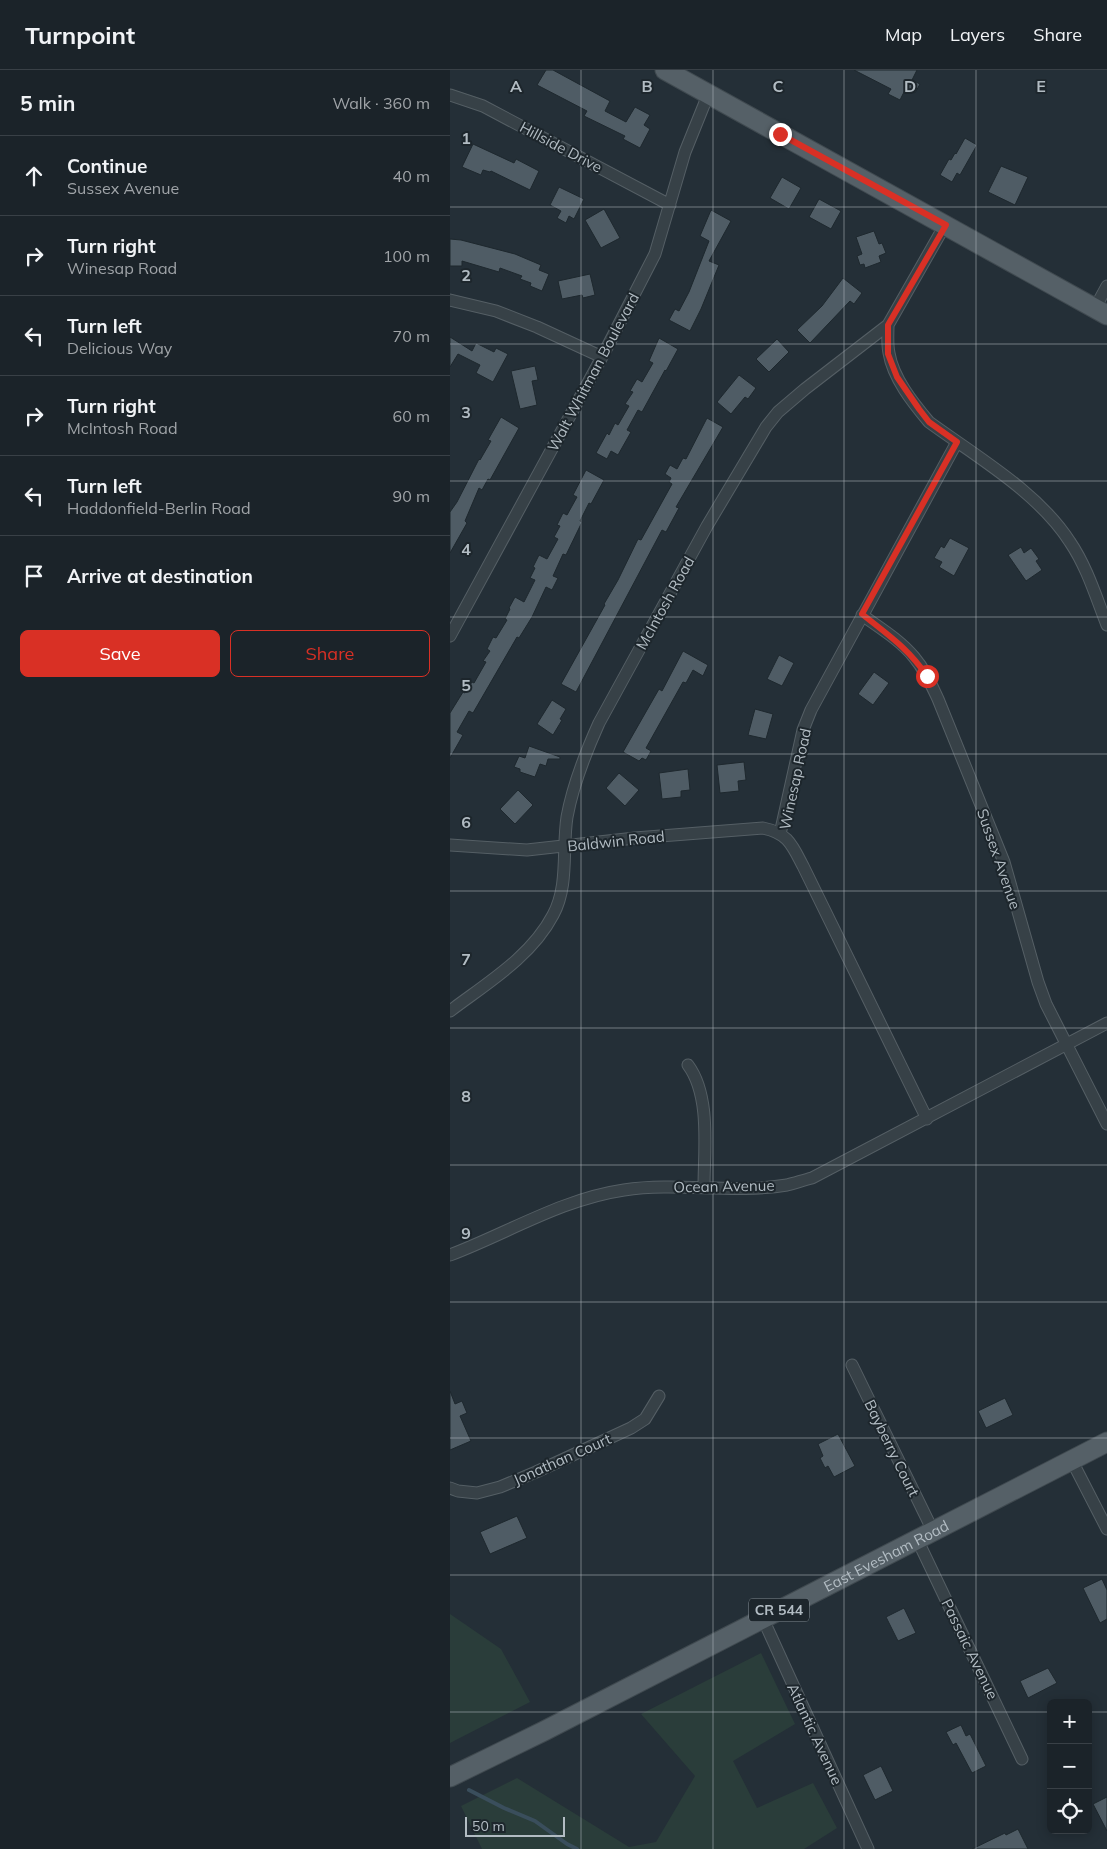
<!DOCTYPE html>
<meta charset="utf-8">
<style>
body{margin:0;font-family:Mulish,sans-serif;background:#282f35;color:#f1f3f6}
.controls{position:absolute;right:15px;bottom:15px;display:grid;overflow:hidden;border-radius:8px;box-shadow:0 2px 12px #0003}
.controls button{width:45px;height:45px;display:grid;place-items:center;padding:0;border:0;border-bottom:1px solid #394046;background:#1b2329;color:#f1f3f6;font:25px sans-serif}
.scale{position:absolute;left:15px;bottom:12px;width:100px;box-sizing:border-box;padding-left:5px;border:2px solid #b2bcc3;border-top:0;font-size:14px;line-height:18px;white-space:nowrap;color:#b2bcc3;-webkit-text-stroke:4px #1d262c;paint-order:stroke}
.stop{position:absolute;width:15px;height:15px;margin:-11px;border:4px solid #d93025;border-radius:50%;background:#fff}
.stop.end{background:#d93025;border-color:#fff;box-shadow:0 1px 5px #0008}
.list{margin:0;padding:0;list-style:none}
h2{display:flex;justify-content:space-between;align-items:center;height:65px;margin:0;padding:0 20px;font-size:21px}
h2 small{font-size:16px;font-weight:400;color:#a0a4a8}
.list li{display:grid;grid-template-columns:32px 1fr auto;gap:15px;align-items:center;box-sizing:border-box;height:80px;padding:0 20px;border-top:1px solid #394046}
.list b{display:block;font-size:19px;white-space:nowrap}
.list p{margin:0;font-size:16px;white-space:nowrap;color:#a0a4a8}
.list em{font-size:16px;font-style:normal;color:#a0a4a8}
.actions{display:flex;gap:10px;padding:15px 20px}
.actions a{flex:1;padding:11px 0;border:1px solid #d93025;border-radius:8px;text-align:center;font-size:18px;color:#d93025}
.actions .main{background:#d93025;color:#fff}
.icon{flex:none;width:28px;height:28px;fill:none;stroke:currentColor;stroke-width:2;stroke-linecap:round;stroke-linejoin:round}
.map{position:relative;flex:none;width:657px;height:1779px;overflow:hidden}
header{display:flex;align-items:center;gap:30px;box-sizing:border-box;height:70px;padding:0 25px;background:#1b2329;border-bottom:1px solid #394046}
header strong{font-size:24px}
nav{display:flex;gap:28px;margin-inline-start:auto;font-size:18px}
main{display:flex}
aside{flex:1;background:#1b2329}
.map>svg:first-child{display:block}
</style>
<header>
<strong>Turnpoint</strong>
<nav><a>Map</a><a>Layers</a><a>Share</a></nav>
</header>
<main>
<aside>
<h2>5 min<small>Walk · 360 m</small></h2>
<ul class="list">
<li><svg class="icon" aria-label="ahead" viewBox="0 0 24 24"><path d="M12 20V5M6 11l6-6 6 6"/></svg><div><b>Continue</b><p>Sussex Avenue</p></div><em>40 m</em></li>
<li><svg class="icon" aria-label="right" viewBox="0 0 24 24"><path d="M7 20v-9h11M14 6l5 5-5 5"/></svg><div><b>Turn right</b><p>Winesap Road</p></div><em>100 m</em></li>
<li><svg class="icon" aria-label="left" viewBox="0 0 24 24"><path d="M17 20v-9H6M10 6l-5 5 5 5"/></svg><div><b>Turn left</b><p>Delicious Way</p></div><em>70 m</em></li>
<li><svg class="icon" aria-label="right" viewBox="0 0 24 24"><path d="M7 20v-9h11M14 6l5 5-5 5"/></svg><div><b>Turn right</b><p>McIntosh Road</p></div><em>60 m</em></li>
<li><svg class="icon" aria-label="left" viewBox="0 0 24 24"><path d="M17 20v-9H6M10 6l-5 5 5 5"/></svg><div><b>Turn left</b><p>Haddonfield-Berlin Road</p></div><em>90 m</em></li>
<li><svg class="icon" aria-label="arrive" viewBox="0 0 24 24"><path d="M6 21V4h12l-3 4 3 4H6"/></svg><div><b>Arrive at destination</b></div></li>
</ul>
<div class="actions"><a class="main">Save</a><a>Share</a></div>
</aside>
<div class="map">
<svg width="657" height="1779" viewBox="0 0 657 1779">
<rect width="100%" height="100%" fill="#242f37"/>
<!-- green -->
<path fill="#2a3d3a" d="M 0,1544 L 51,1579 L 80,1632 L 0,1673 Z
M 311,1583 L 345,1654 L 283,1691 L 307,1738 L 363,1713 L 387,1758 L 354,1779 L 32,1779 L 11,1736 L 67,1708 L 179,1777 L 206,1772 L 245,1706 L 191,1644 Z"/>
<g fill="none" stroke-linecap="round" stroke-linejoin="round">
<!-- stream -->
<path stroke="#3a4e5c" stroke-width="4" d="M 19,1720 L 54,1738 L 85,1751 L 117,1774 L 127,1779"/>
</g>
<!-- building -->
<path fill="#4f5c65" stroke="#1e282e" d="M 96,0 L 103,0 L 160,31 L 155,41 L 176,52 L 185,37 L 200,45 L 194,55 L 200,59 L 190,78 L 173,69 L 175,66 L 134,46 L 137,41 L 87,15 Z
M 404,0 L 467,0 L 462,10 L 470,14 L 465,23 L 456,18 L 450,30 L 438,24 L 441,19 Z
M 515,68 L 527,75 L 510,105 L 507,103 L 502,112 L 490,105 L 499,89 L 501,90 L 505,83 L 506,84 Z
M 23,74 L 64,93 L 66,89 L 89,101 L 80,120 L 41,101 L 40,102 L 33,100 L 31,105 L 12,97 Z
M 551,96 L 578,107 L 565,135 L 538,122 Z
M 332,107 L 351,118 L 339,139 L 320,128 Z
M 109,117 L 134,129 L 124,149 L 119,146 L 116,153 L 107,148 L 111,141 L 100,135 Z
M 369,129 L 391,141 L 381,159 L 359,147 Z
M 154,139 L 170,168 L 151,178 L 135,150 Z
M 261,140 L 281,151 L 259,191 L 269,195 L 251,239 L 240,261 L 219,250 L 225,239 L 229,241 L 239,222 L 259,171 L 250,166 Z
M 424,161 L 429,174 L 432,173 L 436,183 L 429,186 L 431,192 L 415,198 L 414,194 L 410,195 L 407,186 L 412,184 L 406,167 Z
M 0,169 L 11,170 L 65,184 L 91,195 L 89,200 L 99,204 L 92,221 L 80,216 L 81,213 L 70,209 L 72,206 L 50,198 L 49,202 L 12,191 L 12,196 L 0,196 Z
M 140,204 L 145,225 L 133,228 L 132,225 L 112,229 L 108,211 Z
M 393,208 L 412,223 L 404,234 L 400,231 L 360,273 L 347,260 L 372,236 Z
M 0,267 L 22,281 L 26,273 L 44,282 L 46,278 L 58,284 L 43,312 L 26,303 L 30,295 L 8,284 L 0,297 Z
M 209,268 L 228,279 L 216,301 L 215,300 L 192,342 L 188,340 L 177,360 L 181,362 L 168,385 L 161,381 L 157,389 L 146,383 L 157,363 L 159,365 L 165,353 L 168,355 L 179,336 L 175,334 L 183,322 L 180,321 L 187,309 L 192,312 L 203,293 L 199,291 Z
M 327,269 L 339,282 L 319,302 L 306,289 Z
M 85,296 L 88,310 L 82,311 L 87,335 L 70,339 L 61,301 Z
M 289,305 L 306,318 L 298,329 L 295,327 L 281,344 L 267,332 Z
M 51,347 L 69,358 L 40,410 L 38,409 L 32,420 L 29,418 L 15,451 L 17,453 L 0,483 L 0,442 L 7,432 L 29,389 L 30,390 L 41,371 L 38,370 Z
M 257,348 L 273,357 L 226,437 L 229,438 L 216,462 L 212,460 L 126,622 L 111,614 L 155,535 L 154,534 L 168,510 L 188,469 L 191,470 L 222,414 L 219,412 L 221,408 L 215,404 L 220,395 L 227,399 L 233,388 L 236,389 Z
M 136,400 L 154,410 L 141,434 L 139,433 L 130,451 L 132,452 L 116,485 L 113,484 L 103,506 L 108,508 L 102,520 L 96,517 L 82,547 L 69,568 L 67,567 L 23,643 L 19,641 L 7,662 L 13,665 L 0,688 L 0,643 L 13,622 L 15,623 L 22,612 L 24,613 L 36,592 L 33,591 L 40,581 L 37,579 L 43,567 L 46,568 L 57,550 L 55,549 L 60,539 L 59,538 L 65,527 L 74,532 L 85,510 L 80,508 L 85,498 L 83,497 L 89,485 L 97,489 L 108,469 L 104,467 L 110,456 L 107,455 L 113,443 L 117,445 L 127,427 L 123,425 Z
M 500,468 L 519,478 L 504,506 L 489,497 L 492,492 L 484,488 L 491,476 L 494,478 Z
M 571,477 L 574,483 L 581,478 L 589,489 L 586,491 L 592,500 L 576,511 L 558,485 Z
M 233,581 L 258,595 L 253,606 L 243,600 L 236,613 L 233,612 L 196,678 L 201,681 L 196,690 L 192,688 L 189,691 L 173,682 L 209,619 L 212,621 Z
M 329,585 L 344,593 L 332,616 L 317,609 Z
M 424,602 L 439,613 L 423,635 L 408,624 Z
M 102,630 L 116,639 L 110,649 L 112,650 L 103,665 L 87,654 Z
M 305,639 L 323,644 L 316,669 L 298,665 Z
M 79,676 L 110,687 L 110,689 L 98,689 L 96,696 L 90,694 L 85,707 L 70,702 L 70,699 L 64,697 L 69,686 L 75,688 Z
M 294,692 L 296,710 L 288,711 L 289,721 L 270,723 L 267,695 Z
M 238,699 L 240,720 L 231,721 L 231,727 L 212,729 L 209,703 Z
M 169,703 L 189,720 L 175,736 L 156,718 Z
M 68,720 L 83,735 L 65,754 L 50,739 Z
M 0,1321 L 5,1334 L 12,1331 L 17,1343 L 10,1346 L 21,1371 L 0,1380 Z
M 555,1328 L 563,1345 L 536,1358 L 528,1341 Z
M 388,1364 L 405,1396 L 384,1407 L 378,1396 L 375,1398 L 370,1388 L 373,1386 L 368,1374 Z
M 67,1446 L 77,1468 L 40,1484 L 30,1462 Z
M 652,1509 L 657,1520 L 657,1549 L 650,1553 L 633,1518 Z
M 454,1538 L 466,1563 L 448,1571 L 436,1547 Z
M 598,1598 L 607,1613 L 578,1628 L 570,1611 Z
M 511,1655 L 516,1666 L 520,1664 L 536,1696 L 522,1703 L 506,1673 L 503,1675 L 496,1662 Z
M 431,1696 L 443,1721 L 425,1730 L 413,1705 Z
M 657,1727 L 657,1761 L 643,1734 Z
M 568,1759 L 578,1779 L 522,1779 L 555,1763 L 556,1765 Z"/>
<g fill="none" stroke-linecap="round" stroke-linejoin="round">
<defs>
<path id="street" d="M 0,25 L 33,36 L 220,135
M 0,230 L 46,241 L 87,257 L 152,287
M 645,238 L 657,216
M 438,255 C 438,264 437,274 439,283 C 443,308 463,333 479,352 C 527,387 588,422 620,472 C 637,497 646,527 657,555
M 412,545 C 430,558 450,570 464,587 C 475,600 481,614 488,629 L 554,792 L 588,912 L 596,934 L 657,1054
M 0,566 L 152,287 L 205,184 L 235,82 L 258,25
M 330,764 L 353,660 L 361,640 L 507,372
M 0,775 L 77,780 L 185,768 L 313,758 C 338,763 342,775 353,796 L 477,1049
M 0,941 C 37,913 81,887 103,845 C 119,816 112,779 117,747 C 123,714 135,684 149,653 L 257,456 L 316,357 L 328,342 L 355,319 L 438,255 L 495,155
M 238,995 C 261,1026 254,1080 254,1117
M 0,1185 C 58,1163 112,1129 174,1120 C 228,1112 283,1124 337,1115 C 345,1113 354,1110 362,1108 L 657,953
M 402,1295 L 483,1461
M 622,1391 L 657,1459
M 0,1418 L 8,1421 L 27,1423 L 50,1417 L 86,1402 L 181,1358 L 195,1349 L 209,1326
M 467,1469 L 572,1689
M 313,1549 L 418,1779"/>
<g id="primary">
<path d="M 215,0 L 657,245"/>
<path id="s1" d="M 0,1707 L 94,1661 L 657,1372"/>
</g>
</defs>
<!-- street casing -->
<use href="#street" stroke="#555f65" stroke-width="13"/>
<!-- primary casing -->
<use href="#primary" stroke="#404a50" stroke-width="21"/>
<!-- street -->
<use href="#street" stroke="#374147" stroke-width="11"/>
<!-- primary -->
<use href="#primary" stroke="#556067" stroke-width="19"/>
</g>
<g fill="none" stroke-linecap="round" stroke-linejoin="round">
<!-- route -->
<path stroke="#d93025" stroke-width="6" d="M 330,64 L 496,155 L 438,255 L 438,284 L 447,307 L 469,339 L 479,352 L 507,372 L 412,544 C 438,565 458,578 477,606"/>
</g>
<!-- grid -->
<path fill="none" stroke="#b2bcc3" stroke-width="1" stroke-opacity="0.55" d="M 131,0 L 131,1779M 263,0 L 263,1779M 394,0 L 394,1779M 526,0 L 526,1779M 0,137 L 657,137M 0,274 L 657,274M 0,411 L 657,411M 0,547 L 657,547M 0,684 L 657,684M 0,821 L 657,821M 0,958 L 657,958M 0,1095 L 657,1095M 0,1232 L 657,1232M 0,1368 L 657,1368M 0,1505 L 657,1505M 0,1642 L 601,1642M 638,1642 L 657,1642"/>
<g text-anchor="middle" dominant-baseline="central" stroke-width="4" stroke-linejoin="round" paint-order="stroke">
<!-- shield labels -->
<rect fill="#1d262c" stroke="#858f96" stroke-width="1" x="299" y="1528.5" width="60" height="23" rx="4"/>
<g font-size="14" font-weight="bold" fill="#b2bcc3">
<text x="329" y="1540">CR 544</text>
</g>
<!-- street labels -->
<g font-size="15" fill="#b2bcc3" stroke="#1d262c">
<text transform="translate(111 77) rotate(28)">Hillside Drive</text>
<text transform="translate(143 302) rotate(-62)">Walt Whitman Boulevard</text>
<text transform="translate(215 533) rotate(-61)">McIntosh Road</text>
<text transform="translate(345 709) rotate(-78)">Winesap Road</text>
<text transform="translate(166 771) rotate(-6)">Baldwin Road</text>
<text transform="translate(549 789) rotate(71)">Sussex Avenue</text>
<text transform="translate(274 1116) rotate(-1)">Ocean Avenue</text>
<text transform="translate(442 1378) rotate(64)">Bayberry Court</text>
<text transform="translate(112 1389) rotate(-24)">Jonathan Court</text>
<text stroke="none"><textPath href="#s1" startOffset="489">East Evesham Road</textPath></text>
<text transform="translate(520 1579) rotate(64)">Passaic Avenue</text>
<text transform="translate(365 1664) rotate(65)">Atlantic Avenue</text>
</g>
</g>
<g font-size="16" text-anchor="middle" font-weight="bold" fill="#b2bcc3" stroke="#1d262c" stroke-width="4" stroke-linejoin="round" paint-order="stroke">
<text x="66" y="22">A</text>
<text x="197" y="22">B</text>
<text x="328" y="22">C</text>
<text x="460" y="22">D</text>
<text x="591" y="22">E</text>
<text x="16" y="74">1</text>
<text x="16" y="211">2</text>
<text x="16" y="348">3</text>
<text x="16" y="485">4</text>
<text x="16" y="621">5</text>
<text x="16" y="758">6</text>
<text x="16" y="895">7</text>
<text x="16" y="1032">8</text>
<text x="16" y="1169">9</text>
</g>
</svg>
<div class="controls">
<button>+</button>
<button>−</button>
<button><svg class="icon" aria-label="locate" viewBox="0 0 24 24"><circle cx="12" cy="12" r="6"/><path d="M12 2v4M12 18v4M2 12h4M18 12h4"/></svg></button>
</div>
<div class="scale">50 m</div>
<div class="stop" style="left:477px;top:606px"></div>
<div class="stop end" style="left:330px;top:64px"></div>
</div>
</main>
